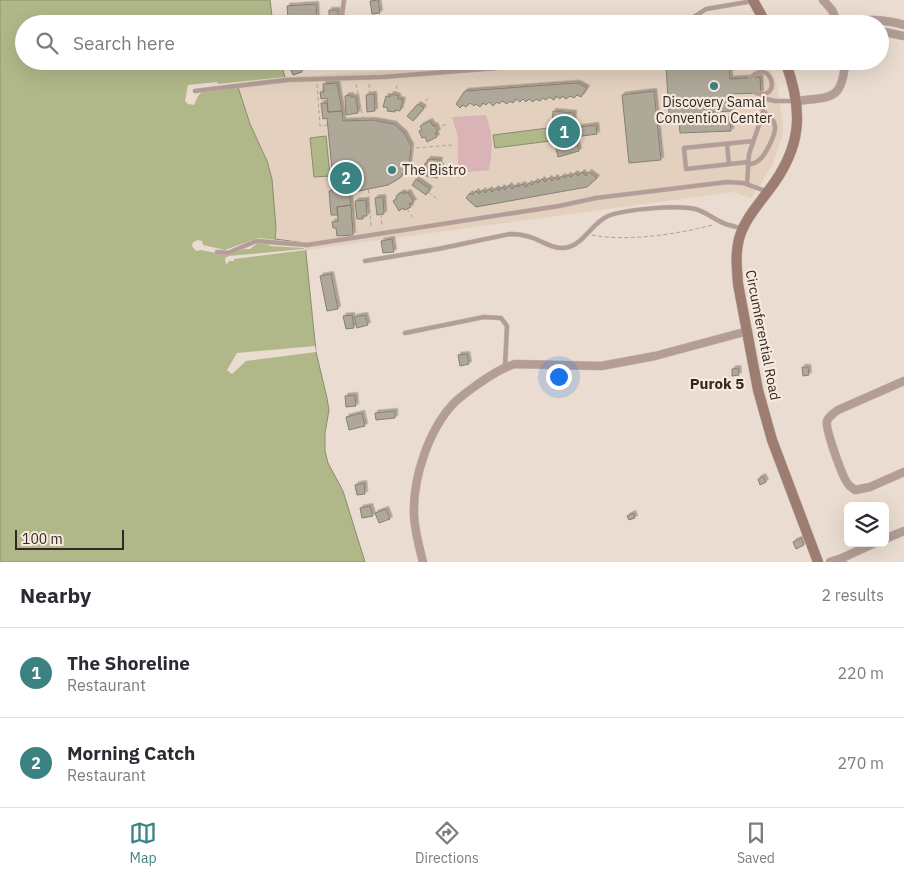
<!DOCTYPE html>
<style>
body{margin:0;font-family:"IBM Plex Sans",sans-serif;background:#f2f2f3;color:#2b2b33}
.controls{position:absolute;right:15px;bottom:15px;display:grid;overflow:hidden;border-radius:8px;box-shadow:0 5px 20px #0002}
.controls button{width:45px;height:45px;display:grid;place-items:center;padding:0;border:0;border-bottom:1px solid #e1e1e2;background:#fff;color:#2b2b33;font:25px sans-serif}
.scale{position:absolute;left:15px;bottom:12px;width:109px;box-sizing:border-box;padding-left:5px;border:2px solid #2e2924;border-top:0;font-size:14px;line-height:18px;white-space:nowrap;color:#2e2924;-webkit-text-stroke:4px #f8e9dd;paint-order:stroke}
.you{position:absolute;left:558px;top:376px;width:18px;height:18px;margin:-12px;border:4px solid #fff;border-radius:50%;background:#1a73e8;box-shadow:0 0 0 8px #1a73e833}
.badge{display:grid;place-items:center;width:32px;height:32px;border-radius:50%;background:#3b8382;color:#fff;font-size:16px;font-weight:700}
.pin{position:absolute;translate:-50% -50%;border:2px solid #fff;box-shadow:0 1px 5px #0006}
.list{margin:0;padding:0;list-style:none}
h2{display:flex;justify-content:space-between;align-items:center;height:65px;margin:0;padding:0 20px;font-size:21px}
h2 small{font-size:16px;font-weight:400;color:#7c7c81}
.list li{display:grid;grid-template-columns:32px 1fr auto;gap:15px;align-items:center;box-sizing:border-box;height:90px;padding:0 20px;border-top:1px solid #e1e1e2}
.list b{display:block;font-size:19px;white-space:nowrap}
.list p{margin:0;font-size:16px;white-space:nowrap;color:#7c7c81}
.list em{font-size:16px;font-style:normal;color:#7c7c81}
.icon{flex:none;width:28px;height:28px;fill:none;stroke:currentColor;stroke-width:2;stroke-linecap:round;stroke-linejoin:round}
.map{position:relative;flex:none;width:904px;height:562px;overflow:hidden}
.search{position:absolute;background:#fff;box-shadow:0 5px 20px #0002;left:15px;right:15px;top:15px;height:55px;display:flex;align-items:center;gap:12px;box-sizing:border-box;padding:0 18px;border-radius:28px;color:#7c7c81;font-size:19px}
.sheet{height:245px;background:#fff}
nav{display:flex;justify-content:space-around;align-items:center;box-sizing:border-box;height:70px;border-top:1px solid #e1e1e2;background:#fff;font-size:14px;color:#7c7c81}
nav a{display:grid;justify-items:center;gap:2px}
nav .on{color:#3b8382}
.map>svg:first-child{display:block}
</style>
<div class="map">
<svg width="904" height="562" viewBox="0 0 904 562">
<defs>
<filter id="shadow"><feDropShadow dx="2.5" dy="-2.5" stdDeviation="0" flood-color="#0004"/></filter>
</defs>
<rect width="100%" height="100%" fill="#eadcd0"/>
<!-- built -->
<path fill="#e3d0be" d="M 552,61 L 764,61 L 775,79 L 778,91 L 783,125 L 782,137 L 772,166 L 751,198 L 733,192 L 306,250 L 305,243 L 275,239 L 276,228 L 267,161 L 250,125 L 238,87 L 285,82 L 285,77 Z"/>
<!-- green -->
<path fill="#d9b3b6" d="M 486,115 C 493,134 493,151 489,170 L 458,173 L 458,137 L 452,117 Z"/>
<!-- water -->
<path fill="#b0b88a" stroke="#898d6b" d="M 0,0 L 270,0 L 273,24 L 24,24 L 24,61 L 281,61 L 286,82 L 238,87 L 250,124 L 267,161 L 272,179 L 276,228 L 275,239 L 305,243 L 316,352 L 327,398 L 329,410 L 325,433 L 325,451 L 328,463 L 343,491 L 365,562 L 0,562 Z
M 548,128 L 550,141 L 495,148 L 493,135 Z
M 326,136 L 330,176 L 314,177 L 310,138 Z"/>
<!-- pier -->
<path fill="#eadcd0" d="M 285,77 L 286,82 L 203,91 L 198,96 L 194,105 L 188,104 L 185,101 L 188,85 L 217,82 L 218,84 Z
M 258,238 L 305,243 L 306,250 L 234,259 L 234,261 L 229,261 L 226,265 L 225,258 L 229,256 L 304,249 L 304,248 L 270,246 L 265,242 L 259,242 L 250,249 L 245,249 L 227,255 L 201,250 L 196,251 L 192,246 L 193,242 L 198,240 L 202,241 L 203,245 L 225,250 Z
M 315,346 L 316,352 L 246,361 L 232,374 L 227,370 L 237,353 Z"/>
<!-- building -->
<path fill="#aea899" stroke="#868071" filter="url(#shadow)" d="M 378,0 L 380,13 L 372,14 L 370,1 Z
M 316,4 L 317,19 L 288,20 L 287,6 Z
M 329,10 L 338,10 L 339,24 L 335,24 L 335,20 L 329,20 Z
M 729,61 L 730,79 L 760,77 L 761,93 L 731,94 L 732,111 L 669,115 L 666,65 Z
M 298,63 L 302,72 L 293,75 L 289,66 Z
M 337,83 L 342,111 L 328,112 L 327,98 L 321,99 L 320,92 L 324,92 L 323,84 Z
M 575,83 L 578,83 L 587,88 L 581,97 L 577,95 L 574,98 L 570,96 L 566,99 L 562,96 L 560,99 L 556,96 L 554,100 L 549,97 L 546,100 L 543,98 L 540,101 L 536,99 L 533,102 L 529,99 L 526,102 L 523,99 L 520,102 L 516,99 L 513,103 L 510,101 L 507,104 L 502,101 L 499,104 L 497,102 L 493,106 L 489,102 L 486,105 L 483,103 L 480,107 L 476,104 L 474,106 L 470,103 L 466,107 L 463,105 L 460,108 L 456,104 L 464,92 L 466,91 Z
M 654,91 L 661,160 L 629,163 L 622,95 Z
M 374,94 L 375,111 L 367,112 L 366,95 Z
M 391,94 L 398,96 L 398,99 L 403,100 L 400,111 L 395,110 L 395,112 L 387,111 L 388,108 L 383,107 L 386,96 L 390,97 Z
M 351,95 L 351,97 L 356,97 L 358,113 L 346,115 L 345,96 Z
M 321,103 L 327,103 L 328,112 L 342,111 L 343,121 L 373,120 L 394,124 L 404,133 L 411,146 L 409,165 L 400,178 L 388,185 L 349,193 L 351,205 L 337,207 L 338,215 L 331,215 L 329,191 L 334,190 L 327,118 L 323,119 Z
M 418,104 L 424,108 L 413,121 L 407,116 Z
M 553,111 L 574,113 L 573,128 L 596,125 L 597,134 L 575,137 L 579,151 L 558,157 L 552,130 Z
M 730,119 L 731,131 L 680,133 L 679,121 Z
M 430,121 L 433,126 L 435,125 L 438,132 L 435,133 L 437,137 L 427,142 L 425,137 L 422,138 L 419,131 L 422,130 L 420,126 Z
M 428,159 L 440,160 L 439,165 L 441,166 L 441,169 L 440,173 L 438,173 L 437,178 L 426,176 L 426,171 L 424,171 L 425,163 L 427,163 Z
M 582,172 L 586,176 L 589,172 L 597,178 L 587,187 L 476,207 L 466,198 L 470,193 L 472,195 L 476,191 L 479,194 L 483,190 L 485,193 L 489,189 L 492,192 L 496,188 L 499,191 L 502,187 L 505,190 L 509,185 L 512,189 L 516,185 L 518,187 L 522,184 L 526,187 L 529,183 L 532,185 L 535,181 L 538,183 L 542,179 L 545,182 L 549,178 L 552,181 L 555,177 L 558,180 L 562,176 L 565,178 L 568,175 L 571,177 L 575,173 L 578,176 Z
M 416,179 L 430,189 L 426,195 L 412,185 Z
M 402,192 L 404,194 L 408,192 L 414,202 L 409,204 L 411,207 L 407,209 L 404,210 L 403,208 L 399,211 L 393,201 L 397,198 L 396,196 Z
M 383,197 L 384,214 L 377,215 L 375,198 Z
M 366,200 L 367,216 L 363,216 L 363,219 L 357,219 L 355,201 Z
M 351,205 L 353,235 L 337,236 L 336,228 L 333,228 L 332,222 L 338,221 L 337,207 Z
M 392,239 L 394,252 L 383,253 L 381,241 Z
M 331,274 L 338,309 L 327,311 L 320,276 Z
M 352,315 L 354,328 L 346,329 L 343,316 Z
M 365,315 L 368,325 L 357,328 L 354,317 Z
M 467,354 L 469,364 L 460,366 L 458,355 Z
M 802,367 L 808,367 L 809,375 L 803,376 Z
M 738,368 L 739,375 L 732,376 L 732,369 Z
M 355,395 L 356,406 L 346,407 L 345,396 Z
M 395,411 L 395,418 L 376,420 L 375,413 Z
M 362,413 L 365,426 L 349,430 L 346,417 Z
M 763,476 L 766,482 L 760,485 L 758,479 Z
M 364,483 L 365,494 L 357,495 L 355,485 Z
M 370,506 L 373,516 L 362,518 L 360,508 Z
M 386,509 L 390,519 L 379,523 L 375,513 Z
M 633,513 L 635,518 L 629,520 L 627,516 Z
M 801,538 L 804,545 L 796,549 L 793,542 Z"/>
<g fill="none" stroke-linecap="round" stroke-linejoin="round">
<defs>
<path id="service" d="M 343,24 L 342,16 L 344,0
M 372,24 C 390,18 404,19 422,24
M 683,24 L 706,9 L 753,1
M 761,67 L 773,61
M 751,78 C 770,56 784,101 756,93
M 195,91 L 286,80 L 383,77 L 586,61
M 762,98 L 775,101 L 795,101
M 727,144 L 729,164
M 748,162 L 686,169 L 684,148 L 753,141
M 748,164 C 752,164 756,163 759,160 C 765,156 776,134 775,127 C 775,120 768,115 763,111
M 747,184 L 749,154 L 760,122 L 763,111 L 762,94
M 217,252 L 228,253 L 256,241 L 307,245 L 559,206 L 596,198 L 727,182 L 743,183 L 766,191
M 365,261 L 438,249 L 510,234 C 518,234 525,235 533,238 C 544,242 556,251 569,247 C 585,242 592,223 608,216 C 626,209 676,205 695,209 C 704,211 711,217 719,221 C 726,225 733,226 741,228
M 405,333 L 484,317 L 501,318 L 507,326 L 505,367"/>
<path id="minor" d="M 823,0 L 832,10 L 838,24
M 843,24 C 862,18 885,19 904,25
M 880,31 L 904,36
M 797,101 C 830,97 843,101 845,61
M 904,381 L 838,410 C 834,413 829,416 827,421 C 825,428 843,480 849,485 C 850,487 853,488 855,490 L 870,487 L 904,472
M 885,539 L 904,531
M 423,562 C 419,546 414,529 414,513 C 413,477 429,429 454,403 C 461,396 470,390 478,384 C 490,376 501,368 515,364 L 601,366 L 655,356 L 748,331
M 830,562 L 842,558
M 843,562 L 842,558 L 875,543"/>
<path id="secondary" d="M 753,0 L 766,24
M 785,61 C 804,111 802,147 769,190 C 758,205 744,220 739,239 C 735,254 737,269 738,284 L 758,390 L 772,440 L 818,562"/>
</defs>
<!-- service casing -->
<use href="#service" stroke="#c4b8ae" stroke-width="5"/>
<!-- minor casing -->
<use href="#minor" stroke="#c4b8ae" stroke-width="9"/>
<!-- secondary casing -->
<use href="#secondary" stroke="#c4b8ae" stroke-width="11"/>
<!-- path -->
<path stroke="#aea399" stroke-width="1" stroke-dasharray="4 2.5" stroke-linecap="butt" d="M 317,84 L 320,126 L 327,125
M 356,84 L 365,128
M 369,84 L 370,95
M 395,95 L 397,85
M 421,106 L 429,97
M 436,128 L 447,124
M 403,149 L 452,145
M 441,169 L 452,171
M 368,183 L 371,226
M 346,186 L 368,183 L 372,184 L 379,183
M 428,192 L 439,200
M 407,209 L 413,218
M 381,214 L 382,225
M 592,235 C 626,242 679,234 712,225"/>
<!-- service -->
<use href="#service" stroke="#b39d96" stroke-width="4"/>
<!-- minor -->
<use href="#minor" stroke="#b39d96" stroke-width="8"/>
<!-- secondary -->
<use href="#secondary" stroke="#9d7d72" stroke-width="10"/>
</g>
<!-- markers -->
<g fill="#3b8382" stroke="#f8e9dd" stroke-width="2">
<circle cx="714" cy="86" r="5"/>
<circle cx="392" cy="170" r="5"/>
</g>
<g text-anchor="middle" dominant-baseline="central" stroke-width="4.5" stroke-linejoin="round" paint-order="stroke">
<!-- poi labels -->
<g font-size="14" fill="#2e2924" stroke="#f8e9dd">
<text x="714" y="102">Discovery Samal<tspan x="714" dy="16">Convention Center</tspan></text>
<text x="402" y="170" text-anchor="start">The Bistro</text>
</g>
<!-- street labels -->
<g font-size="14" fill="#2e2924" stroke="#f8e9dd">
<text transform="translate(763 335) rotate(79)">Circumferential Road</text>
</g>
<!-- neighbourhood labels -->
<g font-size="15" font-weight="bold" fill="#2e2924" stroke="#f8e9dd">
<text x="717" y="383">Purok 5</text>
</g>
</g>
</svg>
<div class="controls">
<button><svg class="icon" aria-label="layers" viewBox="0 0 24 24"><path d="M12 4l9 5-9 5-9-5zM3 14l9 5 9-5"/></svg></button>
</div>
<div class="scale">100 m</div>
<div class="you"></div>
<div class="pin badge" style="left:564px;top:132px">1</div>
<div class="pin badge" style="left:346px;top:178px">2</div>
<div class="search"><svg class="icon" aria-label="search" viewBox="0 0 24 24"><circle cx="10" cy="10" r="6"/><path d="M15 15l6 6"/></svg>Search here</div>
</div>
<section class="sheet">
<h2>Nearby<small>2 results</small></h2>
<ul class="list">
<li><span class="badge">1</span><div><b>The Shoreline</b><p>Restaurant</p></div><em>220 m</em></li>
<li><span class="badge">2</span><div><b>Morning Catch</b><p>Restaurant</p></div><em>270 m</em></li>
</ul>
</section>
<nav>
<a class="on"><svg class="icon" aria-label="map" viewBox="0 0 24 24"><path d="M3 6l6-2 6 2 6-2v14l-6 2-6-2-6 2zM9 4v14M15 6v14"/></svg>Map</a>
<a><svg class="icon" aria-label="directions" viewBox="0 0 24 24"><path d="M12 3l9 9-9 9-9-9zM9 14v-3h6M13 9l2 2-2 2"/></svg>Directions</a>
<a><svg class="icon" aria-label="saved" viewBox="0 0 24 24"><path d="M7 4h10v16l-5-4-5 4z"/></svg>Saved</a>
</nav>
